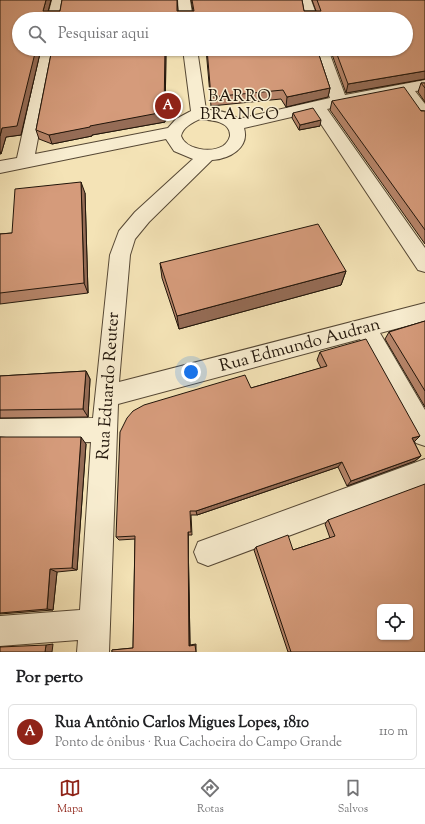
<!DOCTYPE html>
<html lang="pt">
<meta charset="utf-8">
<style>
body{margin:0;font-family:"Sorts Mill Goudy",serif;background:#f6f6f6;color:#202124}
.controls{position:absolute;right:12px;bottom:12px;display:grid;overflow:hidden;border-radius:6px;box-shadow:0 1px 3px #0004}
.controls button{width:36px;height:36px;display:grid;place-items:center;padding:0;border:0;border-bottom:1px solid #e0e0e0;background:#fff;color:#202124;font:20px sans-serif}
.you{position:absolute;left:191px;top:372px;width:14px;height:14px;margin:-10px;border:3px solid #fff;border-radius:50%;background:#1a73e8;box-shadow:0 0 0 6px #1a73e833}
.badge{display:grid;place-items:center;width:26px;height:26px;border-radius:50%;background:#8f2418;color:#fff;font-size:13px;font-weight:700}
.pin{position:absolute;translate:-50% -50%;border:2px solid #fff;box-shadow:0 1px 4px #0006}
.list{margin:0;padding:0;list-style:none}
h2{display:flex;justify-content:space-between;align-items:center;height:52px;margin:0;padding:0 16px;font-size:17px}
h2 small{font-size:13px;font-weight:400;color:#757577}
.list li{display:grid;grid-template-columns:26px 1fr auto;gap:12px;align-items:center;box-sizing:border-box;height:56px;margin:0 8px 8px;padding:0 8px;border:1px solid #e0e0e0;border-radius:6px}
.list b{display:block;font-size:15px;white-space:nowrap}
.list p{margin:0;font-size:13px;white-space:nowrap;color:#757577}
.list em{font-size:13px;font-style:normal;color:#757577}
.icon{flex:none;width:22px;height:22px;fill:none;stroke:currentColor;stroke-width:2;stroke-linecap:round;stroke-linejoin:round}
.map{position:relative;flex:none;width:425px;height:652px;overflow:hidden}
.search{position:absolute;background:#fff;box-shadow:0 1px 3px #0004;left:12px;right:12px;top:12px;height:44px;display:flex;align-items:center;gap:10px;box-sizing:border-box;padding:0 14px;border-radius:22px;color:#757577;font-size:15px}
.sheet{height:116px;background:#fff}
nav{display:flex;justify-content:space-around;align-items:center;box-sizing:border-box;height:56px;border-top:1px solid #e0e0e0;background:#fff;font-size:11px;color:#757577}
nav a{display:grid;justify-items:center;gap:2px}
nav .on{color:#8f2418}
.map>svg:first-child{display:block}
</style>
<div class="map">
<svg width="425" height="652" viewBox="0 0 425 652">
<rect width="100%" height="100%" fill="#f4e3b6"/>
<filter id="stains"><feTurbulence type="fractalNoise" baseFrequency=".005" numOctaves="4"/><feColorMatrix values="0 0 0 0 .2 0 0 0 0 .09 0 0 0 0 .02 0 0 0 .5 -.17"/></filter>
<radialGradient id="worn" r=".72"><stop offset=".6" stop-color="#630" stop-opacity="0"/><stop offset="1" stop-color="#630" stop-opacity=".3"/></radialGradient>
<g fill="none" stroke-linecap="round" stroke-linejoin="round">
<defs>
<path id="minor" d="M 52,0 L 64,0 L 61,19 L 47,19 Z
M 178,0 L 190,0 L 193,19 L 179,19 Z
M 299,0 L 311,0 L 318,19 L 304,19 Z
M 41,49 L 55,49 L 35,154 L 168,128 L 176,119 L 191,111 L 183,49 L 197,49 L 206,110 C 217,110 230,112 238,119 L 330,98 L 314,49 L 328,49 L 345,95 L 425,80 L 425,90 L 415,91 L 425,104 L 425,120 L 419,119 L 401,94 L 327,109 L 425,248 L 425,272 L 418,270 L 313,112 L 244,128 C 250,148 229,159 212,160 L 149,222 L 135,239 L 130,255 L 119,382 L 425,303 L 425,321 L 380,333 L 425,410 L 425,446 L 416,443 L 360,339 L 118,404 L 109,652 L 77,652 L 78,640 L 0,646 L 0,616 L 80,610 L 91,442 L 0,443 L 0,419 L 93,418 L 110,255 L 119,231 L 135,212 L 193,159 L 174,151 L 166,139 L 0,173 L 0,161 L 17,158 ZM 200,119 C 210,120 231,121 230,136 C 229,140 226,144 223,146 C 211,153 186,150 181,136 C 183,127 192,123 200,119 Z
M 425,459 L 425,485 L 208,566 L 198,562 L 194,552 L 198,542 Z"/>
</defs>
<!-- minor casing -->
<use href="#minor" stroke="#564835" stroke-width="2"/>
<!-- minor -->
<use href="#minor" fill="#f8edd0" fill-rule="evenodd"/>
</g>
<!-- wall -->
<path fill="#b7856a" stroke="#21150a" d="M 0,0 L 51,0 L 48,11 L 60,11 L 62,0 L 177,0 L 178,11 L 193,11 L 191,0 L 302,0 L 304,11 L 316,11 L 312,0 L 425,0 L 425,79 L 346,93 L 330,49 L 406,49 L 406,19 L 19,19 L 19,49 L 41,49 L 21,135 L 6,137 L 1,154 L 0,154 Z
M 52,49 L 166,49 L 165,122 L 92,135 L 92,136 L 52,144 L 39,139 L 36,130 Z
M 206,49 L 317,49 L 330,88 L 328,97 L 286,107 L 281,99 L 211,106 Z
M 421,83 L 425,83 L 425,102 L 418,92 Z
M 332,101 L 425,111 L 425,244 L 330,110 Z
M 293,113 L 320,126 L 299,130 L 292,118 Z
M 85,193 L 88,293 L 0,304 L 0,234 L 12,233 Z
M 160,263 L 346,271 L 341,285 L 179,329 L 162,278 Z
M 425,321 L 425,407 L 385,339 L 389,332 Z
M 320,352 L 414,442 L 421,456 L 415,461 L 347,486 L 338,467 L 197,515 L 191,515 L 192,535 L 188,535 L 190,645 L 196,644 L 196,652 L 112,652 L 112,650 L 133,648 L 135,539 L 119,540 L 116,537 L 251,388 L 321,368 L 317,360 Z
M 86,371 L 90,379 L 88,417 L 0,418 L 0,376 Z
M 0,437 L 86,444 L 77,570 L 57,572 L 53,610 L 0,614 Z
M 328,520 L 425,652 L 288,652 L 254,550 L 256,547 L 293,550 L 330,538 L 325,524 Z"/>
<!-- shaded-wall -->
<path fill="#956c56" stroke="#21150a" d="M 46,0 L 51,0 L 46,19 L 43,11 Z
M 36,49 L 41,49 L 21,135 L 6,137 L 1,154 L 0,151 L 0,136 L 2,128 Z
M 165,49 L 166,49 L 165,122 L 92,135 L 92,136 L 52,144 L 49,135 L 90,126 Z
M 425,71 L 425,79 L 346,93 L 348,84 Z
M 330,88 L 328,97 L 286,107 L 287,97 Z
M 321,120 L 320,126 L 299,130 L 300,125 Z
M 81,182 L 85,193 L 88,293 L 84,283 Z
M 346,271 L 341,285 L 179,329 L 177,316 Z
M 86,371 L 90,379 L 88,417 L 83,409 Z
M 420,436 L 414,442 L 412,438 Z
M 81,437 L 86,444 L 77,570 L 72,568 Z
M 421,456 L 415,461 L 347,486 L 351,481 Z
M 342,462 L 338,467 L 197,515 L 196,511 Z
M 188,532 L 188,535 L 190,645 L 189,646 Z
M 50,569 L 57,572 L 53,610 L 47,609 Z
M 53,644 L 52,652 L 45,652 L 46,645 Z"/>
<!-- building -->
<path fill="#d59b7b" stroke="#21150a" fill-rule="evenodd" d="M 0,0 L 46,0 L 43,11 L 60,11 L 62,0 L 177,0 L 177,11 L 194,11 L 192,0 L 302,0 L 304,11 L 321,11 L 317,0 L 425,0 L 425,71 L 348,84 L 335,49 L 406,49 L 406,19 L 19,19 L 19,49 L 36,49 L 17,126 L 2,128 L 0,136 Z
M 52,49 L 165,49 L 164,112 L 90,126 L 90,127 L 49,135 L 36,130 Z
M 207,49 L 317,49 L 330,88 L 287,97 L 283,90 L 211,97 Z
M 421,83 L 425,83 L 425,88 Z
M 404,87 L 421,111 L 425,111 L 425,230 L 332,101 Z
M 313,108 L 321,120 L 300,125 L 293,113 Z
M 81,182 L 84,283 L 0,293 L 0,234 L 12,233 L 15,189 Z
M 318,224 L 346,271 L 177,316 L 160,263 Z
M 425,321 L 425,391 L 389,332 Z
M 366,339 L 420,436 L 412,438 L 421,456 L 351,481 L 342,462 L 196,511 L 190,511 L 191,532 L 188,532 L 189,646 L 195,645 L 196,652 L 112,652 L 112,650 L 133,648 L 135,536 L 116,537 L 120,432 L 127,418 L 133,411 L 144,405 L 245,375 L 251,388 L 327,366 L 320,352 Z
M 86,371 L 83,409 L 0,410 L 0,376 Z
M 0,437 L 81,437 L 72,568 L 50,569 L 47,609 L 0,613 Z
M 425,484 L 425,652 L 291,652 L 256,547 L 288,535 L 293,550 L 335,536 L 328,520 ZM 380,607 L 410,607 L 410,637 L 380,637 Z
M 46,645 L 45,652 L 0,652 L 0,647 Z"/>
<g text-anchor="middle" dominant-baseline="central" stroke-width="3" stroke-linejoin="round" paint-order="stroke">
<!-- far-quarter labels -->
<g font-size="16" letter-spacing="1" fill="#21150a" stroke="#f8edd0">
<text x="240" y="97">BARRO<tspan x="240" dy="18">BRANCO</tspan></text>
</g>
<!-- street labels -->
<g font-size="17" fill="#21150a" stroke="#f8edd0">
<text transform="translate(300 346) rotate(-15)">Rua Edmundo Audran</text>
<text transform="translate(109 386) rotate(-86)">Rua Eduardo Reuter</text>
</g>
</g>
<rect width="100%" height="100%" filter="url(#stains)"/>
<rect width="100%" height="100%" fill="url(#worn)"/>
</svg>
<div class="controls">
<button><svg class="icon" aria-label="locate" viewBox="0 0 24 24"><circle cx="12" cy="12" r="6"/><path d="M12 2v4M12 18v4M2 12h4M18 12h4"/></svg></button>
</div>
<div class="you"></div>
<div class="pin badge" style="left:168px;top:106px">A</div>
<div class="search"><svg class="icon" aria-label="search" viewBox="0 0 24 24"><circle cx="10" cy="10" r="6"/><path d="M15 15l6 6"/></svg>Pesquisar aqui</div>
</div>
<section class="sheet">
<h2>Por perto<small></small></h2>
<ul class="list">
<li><span class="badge">A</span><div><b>Rua Antônio Carlos Migues Lopes, 1810</b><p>Ponto de ônibus · Rua Cachoeira do Campo Grande</p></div><em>110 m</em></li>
</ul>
</section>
<nav>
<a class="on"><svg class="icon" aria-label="map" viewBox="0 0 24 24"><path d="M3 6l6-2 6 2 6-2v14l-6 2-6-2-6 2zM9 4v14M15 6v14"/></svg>Mapa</a>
<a><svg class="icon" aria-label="directions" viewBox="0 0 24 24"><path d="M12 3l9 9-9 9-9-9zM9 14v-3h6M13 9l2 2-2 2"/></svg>Rotas</a>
<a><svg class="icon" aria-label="saved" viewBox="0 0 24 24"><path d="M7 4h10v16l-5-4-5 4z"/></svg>Salvos</a>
</nav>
